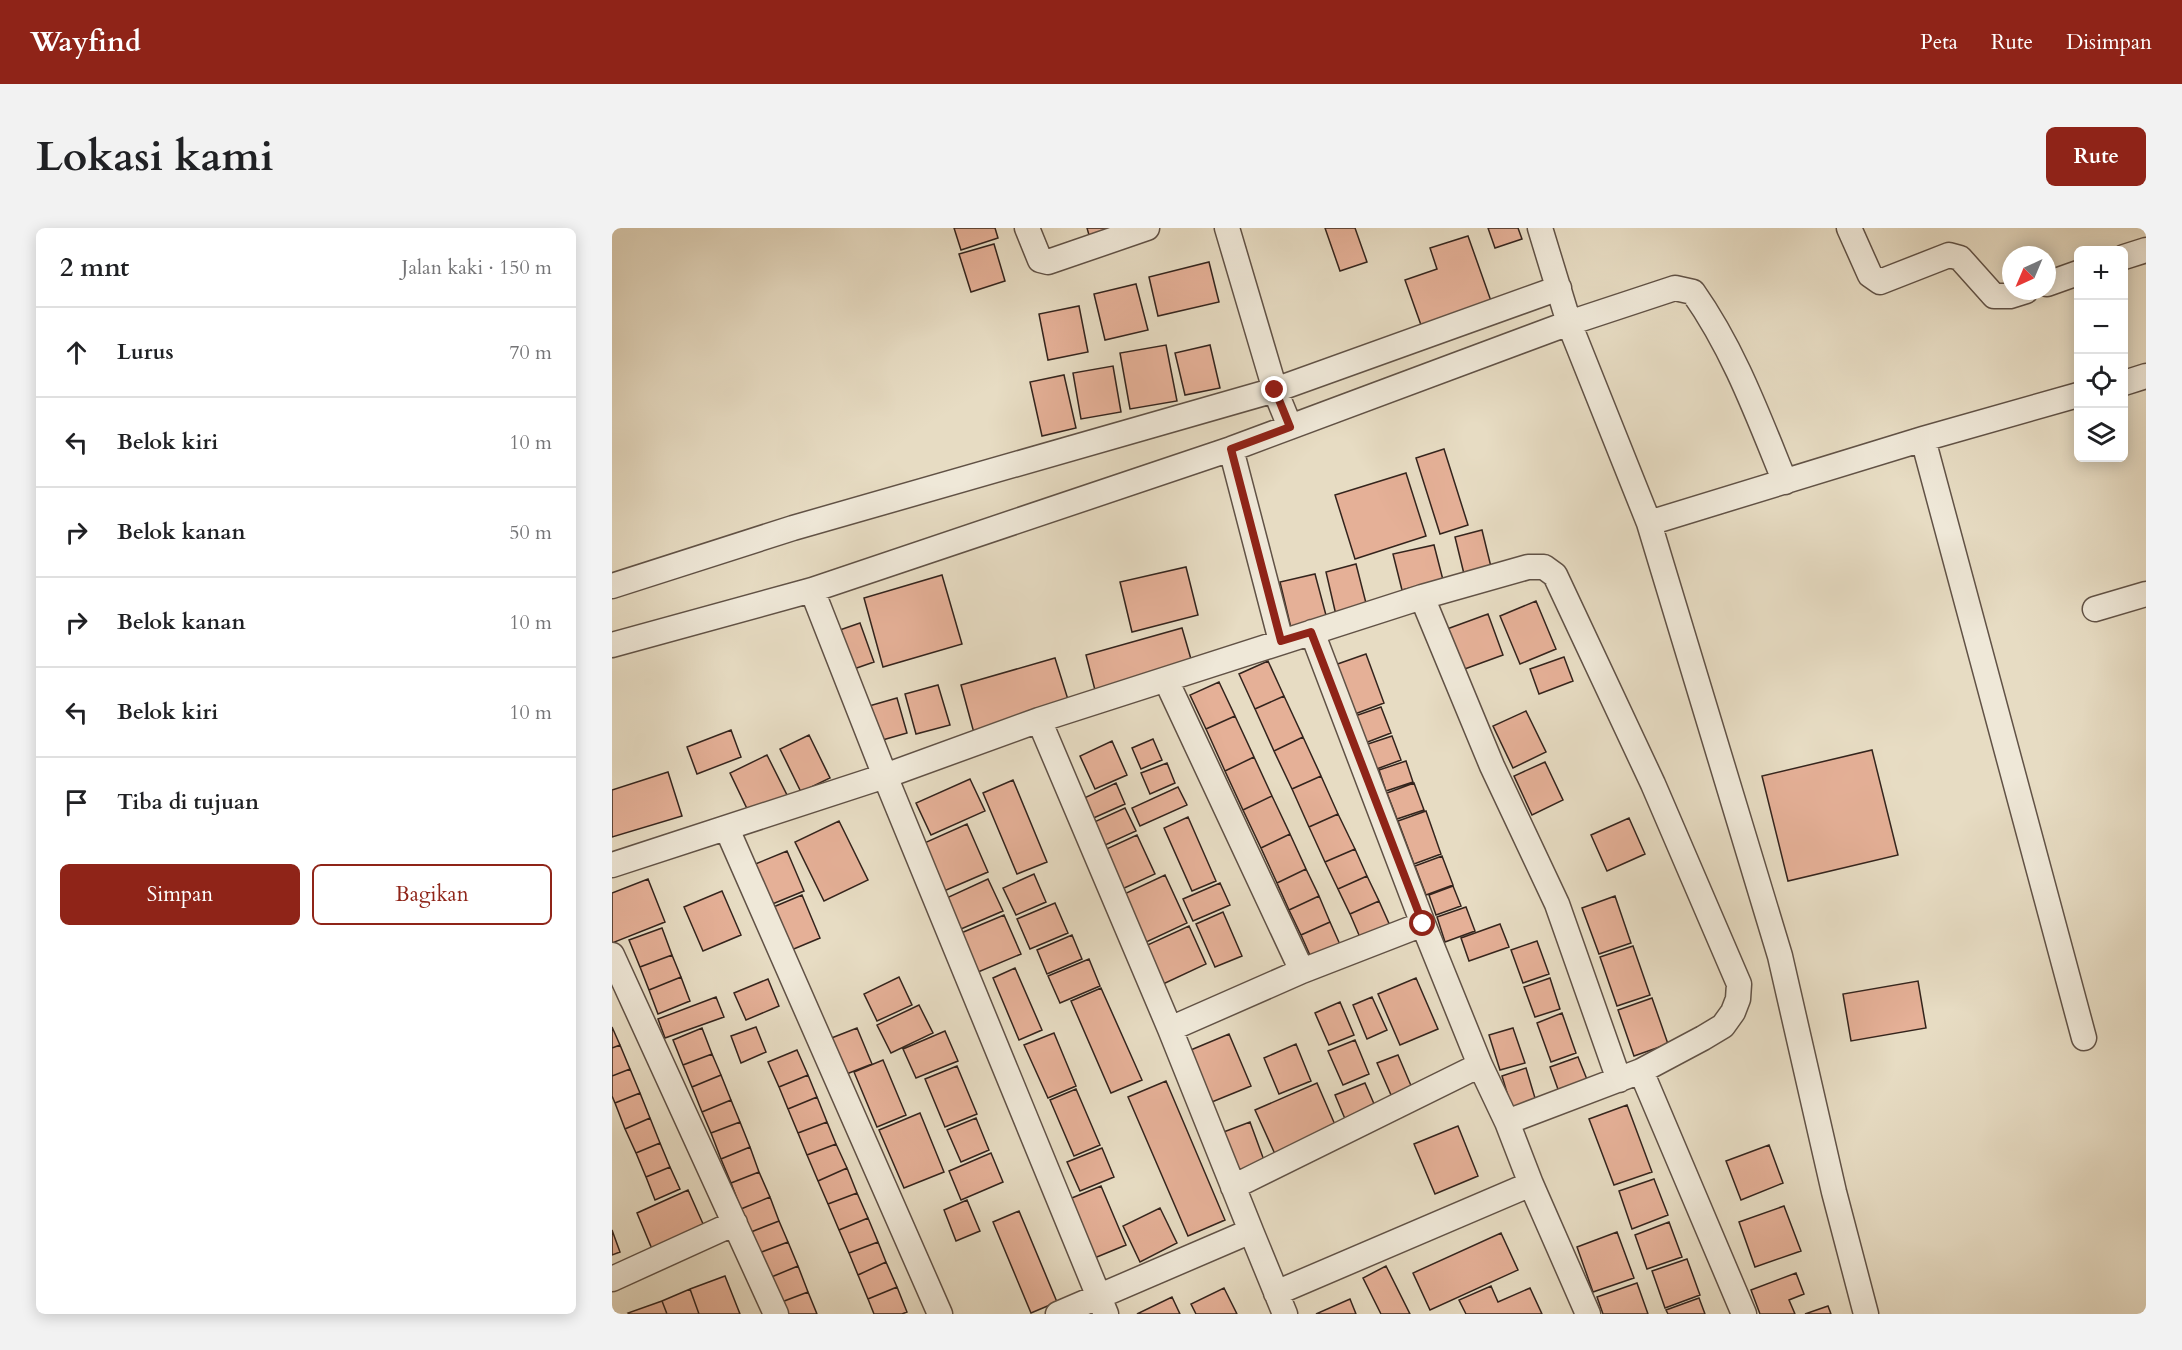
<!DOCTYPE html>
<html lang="id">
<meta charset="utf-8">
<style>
body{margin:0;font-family:Cardo,serif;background:#f2f2f2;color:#202124}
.controls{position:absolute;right:18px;top:18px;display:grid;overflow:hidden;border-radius:9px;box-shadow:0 3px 15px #0003}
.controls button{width:54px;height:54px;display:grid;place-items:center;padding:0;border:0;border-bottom:2px solid #e0e0e0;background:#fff;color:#202124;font:30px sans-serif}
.compass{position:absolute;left:1390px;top:18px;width:54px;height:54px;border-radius:50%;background:#fff;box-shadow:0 3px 15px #0003;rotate:224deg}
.stop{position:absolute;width:18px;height:18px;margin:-14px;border:4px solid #8f2418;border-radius:50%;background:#fff}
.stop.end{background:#8f2418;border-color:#fff;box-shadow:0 2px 6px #0008}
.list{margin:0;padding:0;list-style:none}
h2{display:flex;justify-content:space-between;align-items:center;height:78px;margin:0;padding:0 24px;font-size:26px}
h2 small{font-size:20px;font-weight:400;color:#757577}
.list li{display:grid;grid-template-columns:39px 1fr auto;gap:18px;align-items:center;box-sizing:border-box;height:90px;padding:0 24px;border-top:2px solid #e0e0e0}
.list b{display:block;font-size:22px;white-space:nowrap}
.list em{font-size:20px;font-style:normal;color:#757577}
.actions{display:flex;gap:12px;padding:18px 24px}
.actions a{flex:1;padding:14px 0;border:2px solid #8f2418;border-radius:9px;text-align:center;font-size:21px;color:#8f2418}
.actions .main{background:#8f2418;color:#fff}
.icon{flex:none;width:33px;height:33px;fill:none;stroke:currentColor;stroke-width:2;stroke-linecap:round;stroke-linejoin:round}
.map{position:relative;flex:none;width:1534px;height:1086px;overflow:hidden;border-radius:9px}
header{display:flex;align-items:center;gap:36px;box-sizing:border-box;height:84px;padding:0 30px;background:#8f2418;color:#fff}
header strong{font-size:28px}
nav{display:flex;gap:33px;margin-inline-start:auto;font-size:21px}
.intro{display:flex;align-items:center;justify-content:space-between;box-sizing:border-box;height:144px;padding:0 36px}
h1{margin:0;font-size:42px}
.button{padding:15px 27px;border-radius:9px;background:#8f2418;color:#fff;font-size:21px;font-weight:700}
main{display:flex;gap:36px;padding:0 36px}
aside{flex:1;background:#fff;border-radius:9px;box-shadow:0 3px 15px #0003}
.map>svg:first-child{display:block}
</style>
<header>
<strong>Wayfind</strong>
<nav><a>Peta</a><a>Rute</a><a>Disimpan</a></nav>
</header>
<div class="intro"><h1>Lokasi kami</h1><a class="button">Rute</a></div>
<main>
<aside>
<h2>2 mnt<small>Jalan kaki · 150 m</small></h2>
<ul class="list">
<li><svg class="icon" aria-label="ahead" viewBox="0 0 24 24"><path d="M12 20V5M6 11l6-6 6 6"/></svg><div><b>Lurus</b></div><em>70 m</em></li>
<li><svg class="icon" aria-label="left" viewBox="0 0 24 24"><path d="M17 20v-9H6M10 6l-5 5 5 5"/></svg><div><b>Belok kiri</b></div><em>10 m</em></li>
<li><svg class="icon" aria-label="right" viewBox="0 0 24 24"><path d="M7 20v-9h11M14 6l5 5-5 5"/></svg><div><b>Belok kanan</b></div><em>50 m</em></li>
<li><svg class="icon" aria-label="right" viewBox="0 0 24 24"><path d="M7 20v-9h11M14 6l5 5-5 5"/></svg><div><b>Belok kanan</b></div><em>10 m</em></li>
<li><svg class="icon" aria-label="left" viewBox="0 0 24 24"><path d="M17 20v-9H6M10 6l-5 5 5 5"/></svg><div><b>Belok kiri</b></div><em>10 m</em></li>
<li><svg class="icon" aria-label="arrive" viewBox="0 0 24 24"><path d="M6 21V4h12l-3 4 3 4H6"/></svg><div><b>Tiba di tujuan</b></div></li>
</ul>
<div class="actions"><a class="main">Simpan</a><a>Bagikan</a></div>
</aside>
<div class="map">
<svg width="1534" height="1086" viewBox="0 0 1534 1086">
<rect width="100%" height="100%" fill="#e7dcc3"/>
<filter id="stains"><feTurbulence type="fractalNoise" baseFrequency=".00333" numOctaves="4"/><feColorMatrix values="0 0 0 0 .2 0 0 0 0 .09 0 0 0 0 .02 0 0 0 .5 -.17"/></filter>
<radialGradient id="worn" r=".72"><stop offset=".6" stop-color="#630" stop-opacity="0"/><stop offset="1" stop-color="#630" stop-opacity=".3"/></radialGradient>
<!-- building -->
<path fill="#e5b097" stroke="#34241d" stroke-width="1.5" d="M 342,0 L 383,0 L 386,10 L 349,22 Z
M 475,0 L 520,0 L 479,14 Z
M 713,0 L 743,0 L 755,34 L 728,43 Z
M 876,0 L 906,0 L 910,11 L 883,20 Z
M 856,8 L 879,73 L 809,97 L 793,52 L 825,41 L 818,20 Z
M 382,16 L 393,53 L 359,64 L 347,26 Z
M 597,34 L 607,74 L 546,88 L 537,49 Z
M 524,56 L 536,102 L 493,112 L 482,66 Z
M 467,78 L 476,124 L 436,132 L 427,86 Z
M 554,117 L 565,173 L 518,181 L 508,125 Z
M 598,117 L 608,160 L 573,167 L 563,125 Z
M 501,138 L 509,184 L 469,191 L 461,145 Z
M 452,147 L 464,200 L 430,208 L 418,154 Z
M 832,221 L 856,297 L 828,306 L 804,230 Z
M 794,245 L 814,308 L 743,331 L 723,267 Z
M 870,302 L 880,343 L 853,350 L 843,309 Z
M 822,317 L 831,352 L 790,362 L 781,326 Z
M 744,336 L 755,379 L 724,387 L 714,344 Z
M 574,339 L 586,387 L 520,404 L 508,354 Z
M 703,346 L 715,391 L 679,400 L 668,354 Z
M 330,347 L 350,416 L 271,439 L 252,370 Z
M 924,373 L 944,421 L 908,436 L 888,388 Z
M 876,386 L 891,427 L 850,442 L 835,401 Z
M 248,395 L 262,434 L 236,443 L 222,404 Z
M 570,400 L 581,438 L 484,466 L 474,427 Z
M 754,426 L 772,475 L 735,489 L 717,439 Z
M 952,429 L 961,453 L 927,466 L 918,441 Z
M 443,430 L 458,478 L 362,505 L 349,457 Z
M 656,433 L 672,468 L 643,481 L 627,446 Z
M 607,454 L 623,488 L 594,501 L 578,467 Z
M 326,457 L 338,497 L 304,506 L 293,466 Z
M 672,468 L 691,509 L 662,523 L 643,481 Z
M 285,470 L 295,505 L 267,513 L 257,478 Z
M 769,479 L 779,505 L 753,515 L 743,488 Z
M 914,483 L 934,524 L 901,540 L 881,498 Z
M 623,488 L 642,529 L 613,543 L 594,501 Z
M 119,502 L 129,529 L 85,546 L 75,519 Z
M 197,507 L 218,550 L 189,564 L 168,521 Z
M 780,508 L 789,532 L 762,542 L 753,517 Z
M 691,509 L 709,548 L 680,561 L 662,523 Z
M 541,511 L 550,532 L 529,541 L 520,520 Z
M 500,513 L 515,547 L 483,561 L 468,528 Z
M 1260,522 L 1286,627 L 1176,653 L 1150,548 Z
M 155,527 L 177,571 L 139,589 L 118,545 Z
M 642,529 L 660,568 L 631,582 L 613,543 Z
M 794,533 L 801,554 L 774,563 L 767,542 Z
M 933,534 L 951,572 L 920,587 L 902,548 Z
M 555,535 L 563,555 L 538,566 L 529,545 Z
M 56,544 L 70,588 L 0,609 L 0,562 Z
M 709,548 L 726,586 L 697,599 L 680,561 Z
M 358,551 L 373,583 L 319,607 L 304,575 Z
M 401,552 L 435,634 L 405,646 L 371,565 Z
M 504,555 L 513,576 L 477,592 L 468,572 Z
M 802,555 L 812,582 L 785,591 L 775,565 Z
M 566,559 L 575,577 L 528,598 L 520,580 Z
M 660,568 L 678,606 L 649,620 L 631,582 Z
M 513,580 L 524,603 L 491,618 L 480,595 Z
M 814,583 L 829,626 L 802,636 L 786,593 Z
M 726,586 L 743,621 L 713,634 L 697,599 Z
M 576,589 L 604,653 L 580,663 L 552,600 Z
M 1017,590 L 1033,626 L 995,643 L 979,607 Z
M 227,593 L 256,652 L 212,673 L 183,614 Z
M 355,596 L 376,644 L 332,663 L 310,616 Z
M 678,606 L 694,641 L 665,655 L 649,620 Z
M 525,607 L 543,646 L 508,662 L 490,623 Z
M 743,621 L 755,648 L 726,661 L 713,634 Z
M 175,623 L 192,663 L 158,677 L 141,637 Z
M 830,628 L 841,657 L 814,667 L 803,638 Z
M 694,641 L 707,668 L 677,682 L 665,655 Z
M 422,646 L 434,674 L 404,687 L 391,660 Z
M 553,647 L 575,695 L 530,716 L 508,668 Z
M 755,648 L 767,673 L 738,686 L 726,661 Z
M 36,651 L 53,694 L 0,715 L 0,665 Z
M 376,651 L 391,683 L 342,704 L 328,673 Z
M 608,655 L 618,677 L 581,693 L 571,671 Z
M 841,658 L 849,678 L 824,687 L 817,667 Z
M 110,663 L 129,707 L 91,723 L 72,679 Z
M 190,667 L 208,710 L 177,723 L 159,680 Z
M 707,668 L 718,694 L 689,707 L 677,682 Z
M 1003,668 L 1019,715 L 987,726 L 970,680 Z
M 767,673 L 779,700 L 750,714 L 738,686 Z
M 443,675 L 456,705 L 418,721 L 405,691 Z
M 854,679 L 863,703 L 833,714 L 825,689 Z
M 611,684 L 630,728 L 603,739 L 584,696 Z
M 392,687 L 409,726 L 359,747 L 342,708 Z
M 718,694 L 730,721 L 701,734 L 689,707 Z
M 888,696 L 897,719 L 857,733 L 849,710 Z
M 577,698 L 594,736 L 549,757 L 531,719 Z
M 50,700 L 60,727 L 28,739 L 17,712 Z
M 460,707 L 470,731 L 435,746 L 425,722 Z
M 925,713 L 937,746 L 911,755 L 899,722 Z
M 1021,718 L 1038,767 L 1005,778 L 988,729 Z
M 60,727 L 69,749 L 37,762 L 28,739 Z
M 477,731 L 488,758 L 448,775 L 436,748 Z
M 403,740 L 430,802 L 407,812 L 381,750 Z
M 69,749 L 78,773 L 46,786 L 37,762 Z
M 287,749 L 300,777 L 265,793 L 252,766 Z
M 804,750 L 826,801 L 788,817 L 766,766 Z
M 938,750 L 948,781 L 923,789 L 912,759 Z
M 156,751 L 167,778 L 134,792 L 122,765 Z
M 1306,753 L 1314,800 L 1239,813 L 1231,766 Z
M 489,760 L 530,852 L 499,865 L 459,773 Z
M 104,769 L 112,789 L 53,810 L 46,791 Z
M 760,769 L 775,802 L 755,811 L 741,777 Z
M 1040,770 L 1056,816 L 1022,828 L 1006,782 Z
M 728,774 L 742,807 L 717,817 L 703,785 Z
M 307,777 L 321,805 L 279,825 L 265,797 Z
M 950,785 L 964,825 L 939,834 L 925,795 Z
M 0,799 L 8,817 L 0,820 Z
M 144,799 L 154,824 L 129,835 L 119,808 Z
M 90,800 L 100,826 L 71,837 L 61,812 Z
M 245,800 L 260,836 L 232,847 L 217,811 Z
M 901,800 L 913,835 L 888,842 L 877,807 Z
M 333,803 L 346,833 L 304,850 L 291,821 Z
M 442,805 L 464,858 L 436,870 L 412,817 Z
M 617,806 L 639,858 L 595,876 L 574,824 Z
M 743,812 L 757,846 L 731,857 L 716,823 Z
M 684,816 L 699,853 L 667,866 L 652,830 Z
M 8,817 L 18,841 L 0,848 L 0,820 Z
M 185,822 L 196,847 L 167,859 L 156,834 Z
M 100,826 L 109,847 L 80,859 L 71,837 Z
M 786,827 L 803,867 L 783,876 L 765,835 Z
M 966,829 L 976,854 L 947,864 L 938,839 Z
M 271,832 L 294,887 L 265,899 L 242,844 Z
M 345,838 L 365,886 L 333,899 L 313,851 Z
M 914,840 L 926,880 L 902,888 L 890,848 Z
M 18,841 L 28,865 L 3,875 L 0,868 L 0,848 Z
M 109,847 L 119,872 L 90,884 L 80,859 Z
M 196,847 L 205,869 L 176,881 L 167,859 Z
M 554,853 L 613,992 L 576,1008 L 516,869 Z
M 705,855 L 724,899 L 663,926 L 643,882 Z
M 753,855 L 766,885 L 736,898 L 723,867 Z
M 464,861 L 488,917 L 462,928 L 438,872 Z
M 28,865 L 38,890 L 13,901 L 3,875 Z
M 205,869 L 215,894 L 186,905 L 176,881 Z
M 119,872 L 128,894 L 99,905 L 90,884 Z
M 1015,877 L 1040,944 L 1002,957 L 977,891 Z
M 308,885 L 332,944 L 292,960 L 267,902 Z
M 38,890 L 48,915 L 24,925 L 13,901 Z
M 364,890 L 377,922 L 349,934 L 335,902 Z
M 128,894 L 138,919 L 109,931 L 99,905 Z
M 215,894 L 224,916 L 195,927 L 186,905 Z
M 638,894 L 653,935 L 625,946 L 609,905 Z
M 846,898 L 866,948 L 823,966 L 802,916 Z
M 48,915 L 58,939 L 34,949 L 24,925 Z
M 224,916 L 235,940 L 206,953 L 195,927 Z
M 1157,917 L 1171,955 L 1129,972 L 1114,933 Z
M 138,919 L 147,944 L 119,955 L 109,931 Z
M 490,920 L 502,949 L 468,963 L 455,934 Z
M 379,925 L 391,954 L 349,972 L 337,943 Z
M 58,939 L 68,961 L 43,972 L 34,949 Z
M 235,940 L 245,965 L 216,976 L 206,953 Z
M 147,944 L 158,969 L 129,981 L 119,955 Z
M 1042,951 L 1056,987 L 1020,1001 L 1007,963 Z
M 489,958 L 514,1017 L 480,1031 L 455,972 Z
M 76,962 L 92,998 L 40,1021 L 25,985 Z
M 245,965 L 256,990 L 227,1002 L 216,976 Z
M 158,969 L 167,993 L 139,1004 L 129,981 Z
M 355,972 L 368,1003 L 344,1013 L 332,982 Z
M 1172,978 L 1189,1023 L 1143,1039 L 1127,994 Z
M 548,980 L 565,1015 L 528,1034 L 511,998 Z
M 407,983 L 445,1074 L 419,1085 L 381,994 Z
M 256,990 L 266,1014 L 237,1025 L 227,1002 Z
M 167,993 L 176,1014 L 147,1025 L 139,1004 Z
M 1057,994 L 1070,1029 L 1035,1041 L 1023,1007 Z
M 0,1002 L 8,1024 L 0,1027 Z
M 1005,1004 L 1022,1050 L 981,1064 L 965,1019 Z
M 889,1005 L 906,1042 L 818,1082 L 801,1045 Z
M 176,1014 L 186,1038 L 157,1050 L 147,1025 Z
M 266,1014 L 274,1034 L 246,1047 L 237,1025 Z
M 1075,1031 L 1088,1067 L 1053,1080 L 1040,1043 Z
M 274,1034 L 285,1059 L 256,1071 L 246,1047 Z
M 186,1038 L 196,1064 L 167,1075 L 157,1050 Z
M 774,1038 L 798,1086 L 769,1086 L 751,1050 Z
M 1184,1045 L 1192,1066 L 1177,1072 L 1183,1086 L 1148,1086 L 1139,1062 Z
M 113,1048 L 128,1086 L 87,1086 L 78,1061 Z
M 1025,1055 L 1036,1086 L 991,1086 L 985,1069 Z
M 879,1058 L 886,1074 L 918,1060 L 930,1086 L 854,1086 L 847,1072 Z
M 285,1059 L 295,1084 L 290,1086 L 262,1086 L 256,1071 Z
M 612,1060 L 625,1086 L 584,1086 L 579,1076 Z
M 78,1061 L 87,1086 L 55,1086 L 50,1073 Z
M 196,1064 L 205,1086 L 172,1086 L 167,1075 Z
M 560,1069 L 568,1086 L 525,1086 Z
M 1087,1070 L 1093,1086 L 1056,1086 L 1054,1082 Z
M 738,1071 L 744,1086 L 704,1086 Z
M 50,1073 L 55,1086 L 17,1086 L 16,1085 Z
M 1216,1078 L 1219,1086 L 1193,1086 Z"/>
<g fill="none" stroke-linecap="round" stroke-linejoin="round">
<defs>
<path id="street" d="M 415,0 L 428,32 L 436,34 L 535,0
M 615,0 L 663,162 L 678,199
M 928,0 L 957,95 L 1037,295 L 1168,728 L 1222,964 L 1254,1086
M 1237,0 L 1258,47 L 1268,54 L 1337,27 L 1348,30 L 1382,68 L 1398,68 L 1414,63
M 1512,29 L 1534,22
M 1435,56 L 1466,45
M 1512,155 L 1534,148
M 1311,211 L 1472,810
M 619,221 L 669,413
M 1037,295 L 1311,211 L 1466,167
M 0,358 L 181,300 L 663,162 L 947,60
M 200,362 L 273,548 L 494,1086
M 810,369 L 880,538 L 945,676 L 1007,852
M 1483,381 L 1534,366
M 700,404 L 811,696 L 868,837 L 895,894 L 919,956 L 976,1086
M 0,417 L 200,362 L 619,221 L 957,95 L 1063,60 L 1081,64 C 1122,122 1146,188 1173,254
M 554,452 L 690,743 L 558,801
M 427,492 L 810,369 L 916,339 L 932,339 L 943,347 L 1041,556 L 1127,756 L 1126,771 L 1121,784 L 1111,798 L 1091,810 L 1029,843 L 895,894
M 115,601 L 328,1086
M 0,637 L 273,548 L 427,492 L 558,801 L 639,1003 L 446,1086
M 0,727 L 164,1086
M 690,743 L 811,696
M 1029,843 L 1132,1086
M 621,959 L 868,837
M 639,1003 L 673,1086
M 0,1051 L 123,995
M 664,1065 L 919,956"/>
</defs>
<!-- street casing -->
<use href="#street" stroke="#615246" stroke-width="27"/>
<!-- street -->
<use href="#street" stroke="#efe8d8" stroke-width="24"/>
</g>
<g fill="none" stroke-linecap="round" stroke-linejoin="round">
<!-- route -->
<path stroke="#8f2418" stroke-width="8" d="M 663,162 L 678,199 L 619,221 L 669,413 L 699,404 L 811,696"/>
</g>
<rect width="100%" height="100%" filter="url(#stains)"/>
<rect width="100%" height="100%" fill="url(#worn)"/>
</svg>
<div class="controls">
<button>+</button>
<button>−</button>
<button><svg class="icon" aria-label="locate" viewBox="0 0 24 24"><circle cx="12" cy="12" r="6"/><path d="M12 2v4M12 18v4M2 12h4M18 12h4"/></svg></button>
<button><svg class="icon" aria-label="layers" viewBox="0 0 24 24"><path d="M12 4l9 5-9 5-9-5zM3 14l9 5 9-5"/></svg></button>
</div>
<svg class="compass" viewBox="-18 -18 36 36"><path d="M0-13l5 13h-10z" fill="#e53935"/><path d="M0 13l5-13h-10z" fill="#757577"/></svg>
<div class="stop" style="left:811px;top:696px"></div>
<div class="stop end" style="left:663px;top:162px"></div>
</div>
</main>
